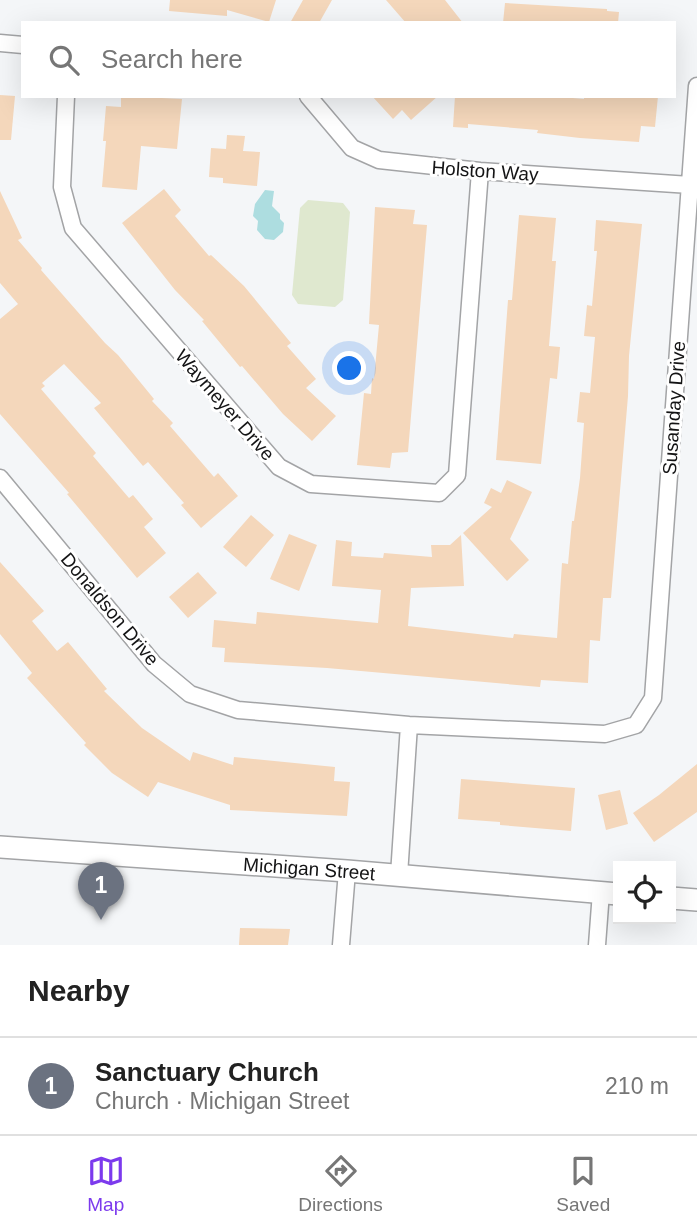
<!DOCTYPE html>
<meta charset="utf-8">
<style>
body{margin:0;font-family:Arial,sans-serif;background:#f6f6f6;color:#222}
.controls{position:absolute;right:21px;bottom:21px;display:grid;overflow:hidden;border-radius:0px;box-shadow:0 7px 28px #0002}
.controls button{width:63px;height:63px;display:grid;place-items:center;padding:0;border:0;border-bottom:2px solid #e0e0e0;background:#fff;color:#222;font:35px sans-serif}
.you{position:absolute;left:350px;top:369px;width:24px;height:24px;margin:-18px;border:5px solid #fff;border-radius:50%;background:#1a73e8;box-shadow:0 0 0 10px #1a73e833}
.badge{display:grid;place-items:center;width:46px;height:46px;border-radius:50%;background:#7c3aed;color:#fff;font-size:23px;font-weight:700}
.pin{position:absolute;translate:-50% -58px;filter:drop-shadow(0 2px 4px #0008)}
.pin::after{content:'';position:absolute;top:37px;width:24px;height:21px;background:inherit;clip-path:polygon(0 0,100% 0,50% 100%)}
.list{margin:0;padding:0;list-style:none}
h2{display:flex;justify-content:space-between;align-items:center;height:91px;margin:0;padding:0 28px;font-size:30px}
h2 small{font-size:23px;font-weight:400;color:#767676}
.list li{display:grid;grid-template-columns:46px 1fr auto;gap:21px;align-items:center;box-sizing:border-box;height:98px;padding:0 28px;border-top:2px solid #e0e0e0}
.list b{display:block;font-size:26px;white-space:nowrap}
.list p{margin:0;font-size:23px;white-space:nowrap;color:#767676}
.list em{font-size:23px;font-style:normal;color:#767676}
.icon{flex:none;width:38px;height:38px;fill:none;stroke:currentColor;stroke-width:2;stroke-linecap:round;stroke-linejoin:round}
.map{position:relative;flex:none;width:697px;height:945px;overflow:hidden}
.search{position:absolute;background:#fff;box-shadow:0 7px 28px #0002;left:21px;right:21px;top:21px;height:77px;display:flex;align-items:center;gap:18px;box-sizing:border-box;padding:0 24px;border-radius:0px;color:#767676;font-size:26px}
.sheet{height:189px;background:#fff}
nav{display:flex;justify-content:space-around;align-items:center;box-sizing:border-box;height:98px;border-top:2px solid #e0e0e0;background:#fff;font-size:19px;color:#767676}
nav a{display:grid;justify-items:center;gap:4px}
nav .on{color:#7c3aed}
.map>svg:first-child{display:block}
</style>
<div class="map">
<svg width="697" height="945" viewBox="0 0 697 945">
<rect width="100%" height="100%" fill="#f4f6f8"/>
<!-- green -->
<path fill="#dfe8cf" d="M 308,200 L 343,203 L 350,212 L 343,300 L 335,307 L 298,304 L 292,295 L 300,208 Z"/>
<!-- water -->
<path fill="#addde0" d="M 265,190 L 274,191 L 272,206 L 280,214 L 280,219 L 284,223 L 283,232 L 274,240 L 265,239 L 257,230 L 258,221 L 253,216 L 255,204 Z"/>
<!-- building -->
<path fill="#f4d7bb" d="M 170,0 L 276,0 L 269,22 L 227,10 L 227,16 L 169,11 Z
M 303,0 L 332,0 L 319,23 L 290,23 Z
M 386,0 L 445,0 L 463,23 L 406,23 Z
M 505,3 L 607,9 L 607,11 L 619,12 L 618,23 L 503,23 Z
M 0,95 L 15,96 L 11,140 L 0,140 Z
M 121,96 L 182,99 L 177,149 L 141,146 L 137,190 L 102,187 L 106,141 L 103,141 L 106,106 L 121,107 Z
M 372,96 L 438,96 L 411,120 L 402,110 L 393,119 Z
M 455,96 L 550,96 L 584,99 L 584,96 L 658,96 L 655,127 L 641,126 L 639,142 L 580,138 L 537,133 L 538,130 L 468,124 L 468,128 L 453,127 Z
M 227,135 L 245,136 L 243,151 L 260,152 L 257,186 L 223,183 L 223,178 L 209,177 L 211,148 L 226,149 Z
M 164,189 L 181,210 L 175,216 L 209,256 L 211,255 L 244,286 L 291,343 L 287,346 L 316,379 L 306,388 L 336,416 L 312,441 L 283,414 L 242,366 L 240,367 L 202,321 L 204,320 L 175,290 L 122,223 Z
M 0,191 L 22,238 L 18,240 L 42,268 L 41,270 L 105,343 L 118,355 L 154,399 L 152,401 L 173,423 L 170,426 L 214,477 L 218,473 L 238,496 L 201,528 L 181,505 L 184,503 L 148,462 L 143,466 L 94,408 L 101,403 L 64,364 L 42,383 L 45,386 L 41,389 L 96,453 L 93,456 L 129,498 L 133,495 L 153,519 L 144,527 L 166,553 L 137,578 L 67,494 L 69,493 L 0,414 L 0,319 L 18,304 L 0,283 Z
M 375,207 L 415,210 L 413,224 L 427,225 L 408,452 L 392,453 L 390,468 L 357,465 L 364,393 L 371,394 L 372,378 L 374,379 L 379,325 L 369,324 Z
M 519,215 L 556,218 L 552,261 L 556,261 L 549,346 L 560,347 L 557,379 L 550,378 L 541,464 L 496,460 L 508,300 L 512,300 Z
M 596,220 L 642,224 L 629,356 L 628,396 L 611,598 L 603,598 L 600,641 L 590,640 L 588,683 L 541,680 L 540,687 L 327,668 L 224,662 L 225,648 L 212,647 L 214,620 L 256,624 L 257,612 L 378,623 L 381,590 L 332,586 L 336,540 L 352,542 L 351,556 L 383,558 L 384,553 L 432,557 L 431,545 L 450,545 L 461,535 L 464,586 L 411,588 L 408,626 L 513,638 L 514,634 L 557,638 L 562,563 L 568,564 L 572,521 L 574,521 L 580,478 L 584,423 L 577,422 L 580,392 L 590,393 L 595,337 L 584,336 L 587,305 L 592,306 L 597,251 L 594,251 Z
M 507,480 L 532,492 L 510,539 L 529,560 L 507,581 L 463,533 L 492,507 L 484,503 L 491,488 L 501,493 Z
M 251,515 L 274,535 L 246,567 L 223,547 Z
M 289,534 L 317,545 L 299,591 L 270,579 Z
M 0,562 L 44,611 L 32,621 L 57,651 L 68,642 L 107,689 L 104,691 L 142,728 L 190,761 L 193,752 L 233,765 L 234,757 L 335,767 L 334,781 L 350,782 L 347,816 L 230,810 L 230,805 L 158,782 L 148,797 L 112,773 L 84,745 L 86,743 L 27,678 L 32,673 L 0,634 Z
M 198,572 L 217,593 L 188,618 L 169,597 Z
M 697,764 L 697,812 L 654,842 L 633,813 L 659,795 Z
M 461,779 L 575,788 L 571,831 L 500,825 L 500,822 L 458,819 Z
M 620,790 L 628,824 L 606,830 L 598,795 Z
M 240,928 L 290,929 L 288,945 L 239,945 Z"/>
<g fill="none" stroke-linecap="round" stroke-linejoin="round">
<defs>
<path id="minor" d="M 0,43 L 23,45
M 66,96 L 62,187 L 73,228 L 279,467 L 311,484 L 439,493 L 457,475 L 480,171
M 308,96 L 352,148 L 379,160 L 480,171 L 690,185
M 0,478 L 154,664 L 190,694 L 238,710 L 409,725 L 605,734 L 636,725 L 653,698 L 697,86
M 399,875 L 409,725
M 341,945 L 347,871
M 597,945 L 601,892"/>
<g id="tertiary">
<path id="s1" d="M 0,847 L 347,871 L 618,894"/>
<path d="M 671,898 L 697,900"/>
</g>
</defs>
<!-- minor casing -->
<use href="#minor" stroke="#a3a4a6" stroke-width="19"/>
<!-- tertiary casing -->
<use href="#tertiary" stroke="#a3a4a6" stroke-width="24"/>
<!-- minor -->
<use href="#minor" stroke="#fff" stroke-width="16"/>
<!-- tertiary -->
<use href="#tertiary" stroke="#fff" stroke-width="21"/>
</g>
<g text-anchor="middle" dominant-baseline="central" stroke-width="6" stroke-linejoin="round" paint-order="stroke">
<!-- street labels -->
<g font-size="19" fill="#141415" stroke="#fff">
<text transform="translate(485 171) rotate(4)">Holston Way</text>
<text transform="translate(225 405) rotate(49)">Waymeyer Drive</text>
<text transform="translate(674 408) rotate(-86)">Susanday Drive</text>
<text transform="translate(110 609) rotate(50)">Donaldson Drive</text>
<text stroke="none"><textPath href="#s1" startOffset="310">Michigan Street</textPath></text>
</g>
</g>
</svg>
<div class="controls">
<button><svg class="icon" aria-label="locate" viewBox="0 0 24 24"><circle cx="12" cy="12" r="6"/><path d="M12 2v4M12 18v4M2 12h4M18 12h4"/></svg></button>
</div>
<div class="you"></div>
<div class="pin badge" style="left:101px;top:920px;background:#6b7280">1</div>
<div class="search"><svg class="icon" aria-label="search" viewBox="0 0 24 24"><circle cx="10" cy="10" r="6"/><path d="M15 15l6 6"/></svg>Search here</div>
</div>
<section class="sheet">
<h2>Nearby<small></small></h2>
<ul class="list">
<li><span class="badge" style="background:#6b7280">1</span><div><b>Sanctuary Church</b><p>Church · Michigan Street</p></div><em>210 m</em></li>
</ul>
</section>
<nav>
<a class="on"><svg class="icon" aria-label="map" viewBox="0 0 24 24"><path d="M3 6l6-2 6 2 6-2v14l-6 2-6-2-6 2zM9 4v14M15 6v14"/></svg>Map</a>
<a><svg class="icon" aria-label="directions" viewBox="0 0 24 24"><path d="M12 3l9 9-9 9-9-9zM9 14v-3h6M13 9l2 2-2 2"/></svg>Directions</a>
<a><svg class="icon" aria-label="saved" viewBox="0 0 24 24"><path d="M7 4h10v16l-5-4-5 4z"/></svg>Saved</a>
</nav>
